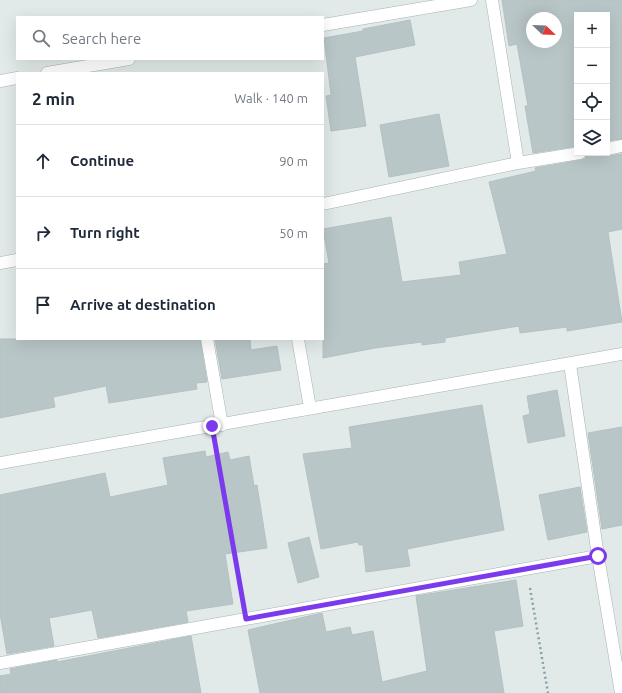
<!DOCTYPE html>
<meta charset="utf-8">
<style>
body{margin:0;font-family:Ubuntu,sans-serif;background:#f2f2f3;color:#1f2937}
.controls{position:absolute;right:12px;top:12px;display:grid;overflow:hidden;border-radius:0px;box-shadow:0 4px 16px #0002}
.controls button{width:36px;height:36px;display:grid;place-items:center;padding:0;border:0;border-bottom:1px solid #e0e1e3;background:#fff;color:#1f2937;font:20px sans-serif}
.compass{position:absolute;left:526px;top:12px;width:36px;height:36px;border-radius:50%;background:#fff;box-shadow:0 4px 16px #0002;rotate:113deg}
.stop{position:absolute;width:12px;height:12px;margin:-9px;border:3px solid #7c3aed;border-radius:50%;background:#fff}
.stop.end{background:#7c3aed;border-color:#fff;box-shadow:0 1px 4px #0008}
.list{margin:0;padding:0;list-style:none}
h2{display:flex;justify-content:space-between;align-items:center;height:52px;margin:0;padding:0 16px;font-size:17px}
h2 small{font-size:13px;font-weight:400;color:#747a83}
.list li{display:grid;grid-template-columns:26px 1fr auto;gap:12px;align-items:center;box-sizing:border-box;height:72px;padding:0 16px;border-top:1px solid #e0e1e3}
.list b{display:block;font-size:15px;white-space:nowrap}
.list em{font-size:13px;font-style:normal;color:#747a83}
.icon{flex:none;width:22px;height:22px;fill:none;stroke:currentColor;stroke-width:2;stroke-linecap:round;stroke-linejoin:round}
.map{position:relative;flex:none;width:622px;height:693px;overflow:hidden}
.search{position:absolute;background:#fff;box-shadow:0 4px 16px #0002;left:16px;top:16px;width:308px;height:44px;display:flex;align-items:center;gap:10px;box-sizing:border-box;padding:0 14px;border-radius:0px;color:#747a83;font-size:15px}
.panel{position:absolute;background:#fff;box-shadow:0 4px 16px #0002;left:16px;top:72px;width:308px;height:268px;border-radius:0px}
.map>svg:first-child{display:block}
</style>
<div class="map">
<svg width="622" height="693" viewBox="0 0 622 693">
<rect width="100%" height="100%" fill="#e1e9e9"/>
<!-- building -->
<path fill="#b9c6c7" stroke="#b4c1c2" fill-rule="evenodd" d="M 502,0 L 622,0 L 622,139 L 607,141 L 607,15 L 577,15 L 577,146 L 533,153 L 525,106 L 528,106 L 517,44 L 509,46 ZM 532,18 L 556,18 L 556,42 L 532,42 Z
M 410,20 L 415,45 L 355,57 L 366,126 L 331,131 L 326,96 L 331,95 L 324,38 L 363,31 L 363,29 Z
M 439,114 L 449,166 L 389,177 L 380,125 Z
M 587,153 L 601,153 L 604,156 L 608,156 L 622,154 L 622,229 L 608,232 L 622,322 L 567,331 L 567,327 L 520,333 L 519,326 L 445,338 L 445,342 L 422,345 L 422,342 L 375,348 L 323,358 L 323,264 L 329,263 L 323,229 L 391,217 L 402,282 L 461,275 L 459,262 L 507,254 L 489,182 L 536,171 L 535,168 L 582,160 L 585,159 Z
M 0,339 L 200,339 L 207,382 L 196,383 L 197,389 L 109,403 L 106,386 L 53,397 L 55,407 L 0,418 Z
M 215,339 L 250,339 L 251,350 L 277,346 L 281,370 L 222,379 Z
M 557,390 L 565,436 L 528,443 L 523,416 L 530,414 L 527,396 Z
M 482,405 L 504,530 L 407,549 L 410,566 L 366,572 L 363,545 L 359,545 L 358,542 L 321,549 L 303,454 L 352,448 L 349,427 Z
M 622,427 L 622,525 L 602,529 L 588,433 Z
M 205,451 L 206,457 L 228,452 L 230,460 L 249,456 L 254,486 L 257,485 L 267,548 L 225,554 L 233,604 L 186,611 L 188,622 L 98,638 L 92,610 L 49,618 L 54,646 L 7,654 L 0,614 L 0,495 L 105,473 L 110,497 L 168,485 L 163,458 Z
M 580,487 L 587,532 L 548,540 L 539,495 Z
M 309,537 L 319,577 L 298,583 L 288,543 Z
M 516,580 L 523,626 L 494,631 L 504,693 L 260,693 L 248,630 L 322,613 L 326,632 L 350,627 L 352,635 L 373,631 L 382,682 L 427,671 L 416,596 Z
M 191,636 L 201,693 L 0,693 L 0,676 L 11,674 L 10,669 L 57,660 L 57,662 Z"/>
<g fill="none" stroke-linecap="round" stroke-linejoin="round">
<defs>
<path id="street" d="M 492,0 L 518,163
M 323,25 L 471,0
M 47,73 L 129,59
M 0,81 L 17,78
M 607,149 L 622,146
M 323,204 L 518,163 L 580,153
M 0,263 L 17,260
M 207,339 L 222,425
M 298,339 L 310,408
M 570,364 L 598,556 L 621,693
M 0,463 L 622,354
M 0,663 L 598,556"/>
</defs>
<!-- street casing -->
<use href="#street" stroke="#a8b2b4" stroke-width="13"/>
<!-- path -->
<path stroke="#85a2a9" stroke-width="2.5" stroke-dasharray="2 3" stroke-linecap="butt" d="M 215,446 L 242,598
M 530,588 L 548,693"/>
<!-- street -->
<use href="#street" stroke="#fff" stroke-width="12"/>
</g>
<g fill="none" stroke-linecap="round" stroke-linejoin="round">
<!-- route -->
<path stroke="#7c3aed" stroke-width="5" d="M 212,426 L 246,619 L 598,556"/>
</g>
</svg>
<div class="controls">
<button>+</button>
<button>−</button>
<button><svg class="icon" aria-label="locate" viewBox="0 0 24 24"><circle cx="12" cy="12" r="6"/><path d="M12 2v4M12 18v4M2 12h4M18 12h4"/></svg></button>
<button><svg class="icon" aria-label="layers" viewBox="0 0 24 24"><path d="M12 4l9 5-9 5-9-5zM3 14l9 5 9-5"/></svg></button>
</div>
<svg class="compass" viewBox="-18 -18 36 36"><path d="M0-13l5 13h-10z" fill="#e53935"/><path d="M0 13l5-13h-10z" fill="#747a83"/></svg>
<div class="stop" style="left:598px;top:556px"></div>
<div class="stop end" style="left:212px;top:426px"></div>
<div class="search"><svg class="icon" aria-label="search" viewBox="0 0 24 24"><circle cx="10" cy="10" r="6"/><path d="M15 15l6 6"/></svg>Search here</div>
<section class="panel">
<h2>2 min<small>Walk · 140 m</small></h2>
<ul class="list">
<li><svg class="icon" aria-label="ahead" viewBox="0 0 24 24"><path d="M12 20V5M6 11l6-6 6 6"/></svg><div><b>Continue</b></div><em>90 m</em></li>
<li><svg class="icon" aria-label="right" viewBox="0 0 24 24"><path d="M7 20v-9h11M14 6l5 5-5 5"/></svg><div><b>Turn right</b></div><em>50 m</em></li>
<li><svg class="icon" aria-label="arrive" viewBox="0 0 24 24"><path d="M6 21V4h12l-3 4 3 4H6"/></svg><div><b>Arrive at destination</b></div></li>
</ul>
</section>
</div>
